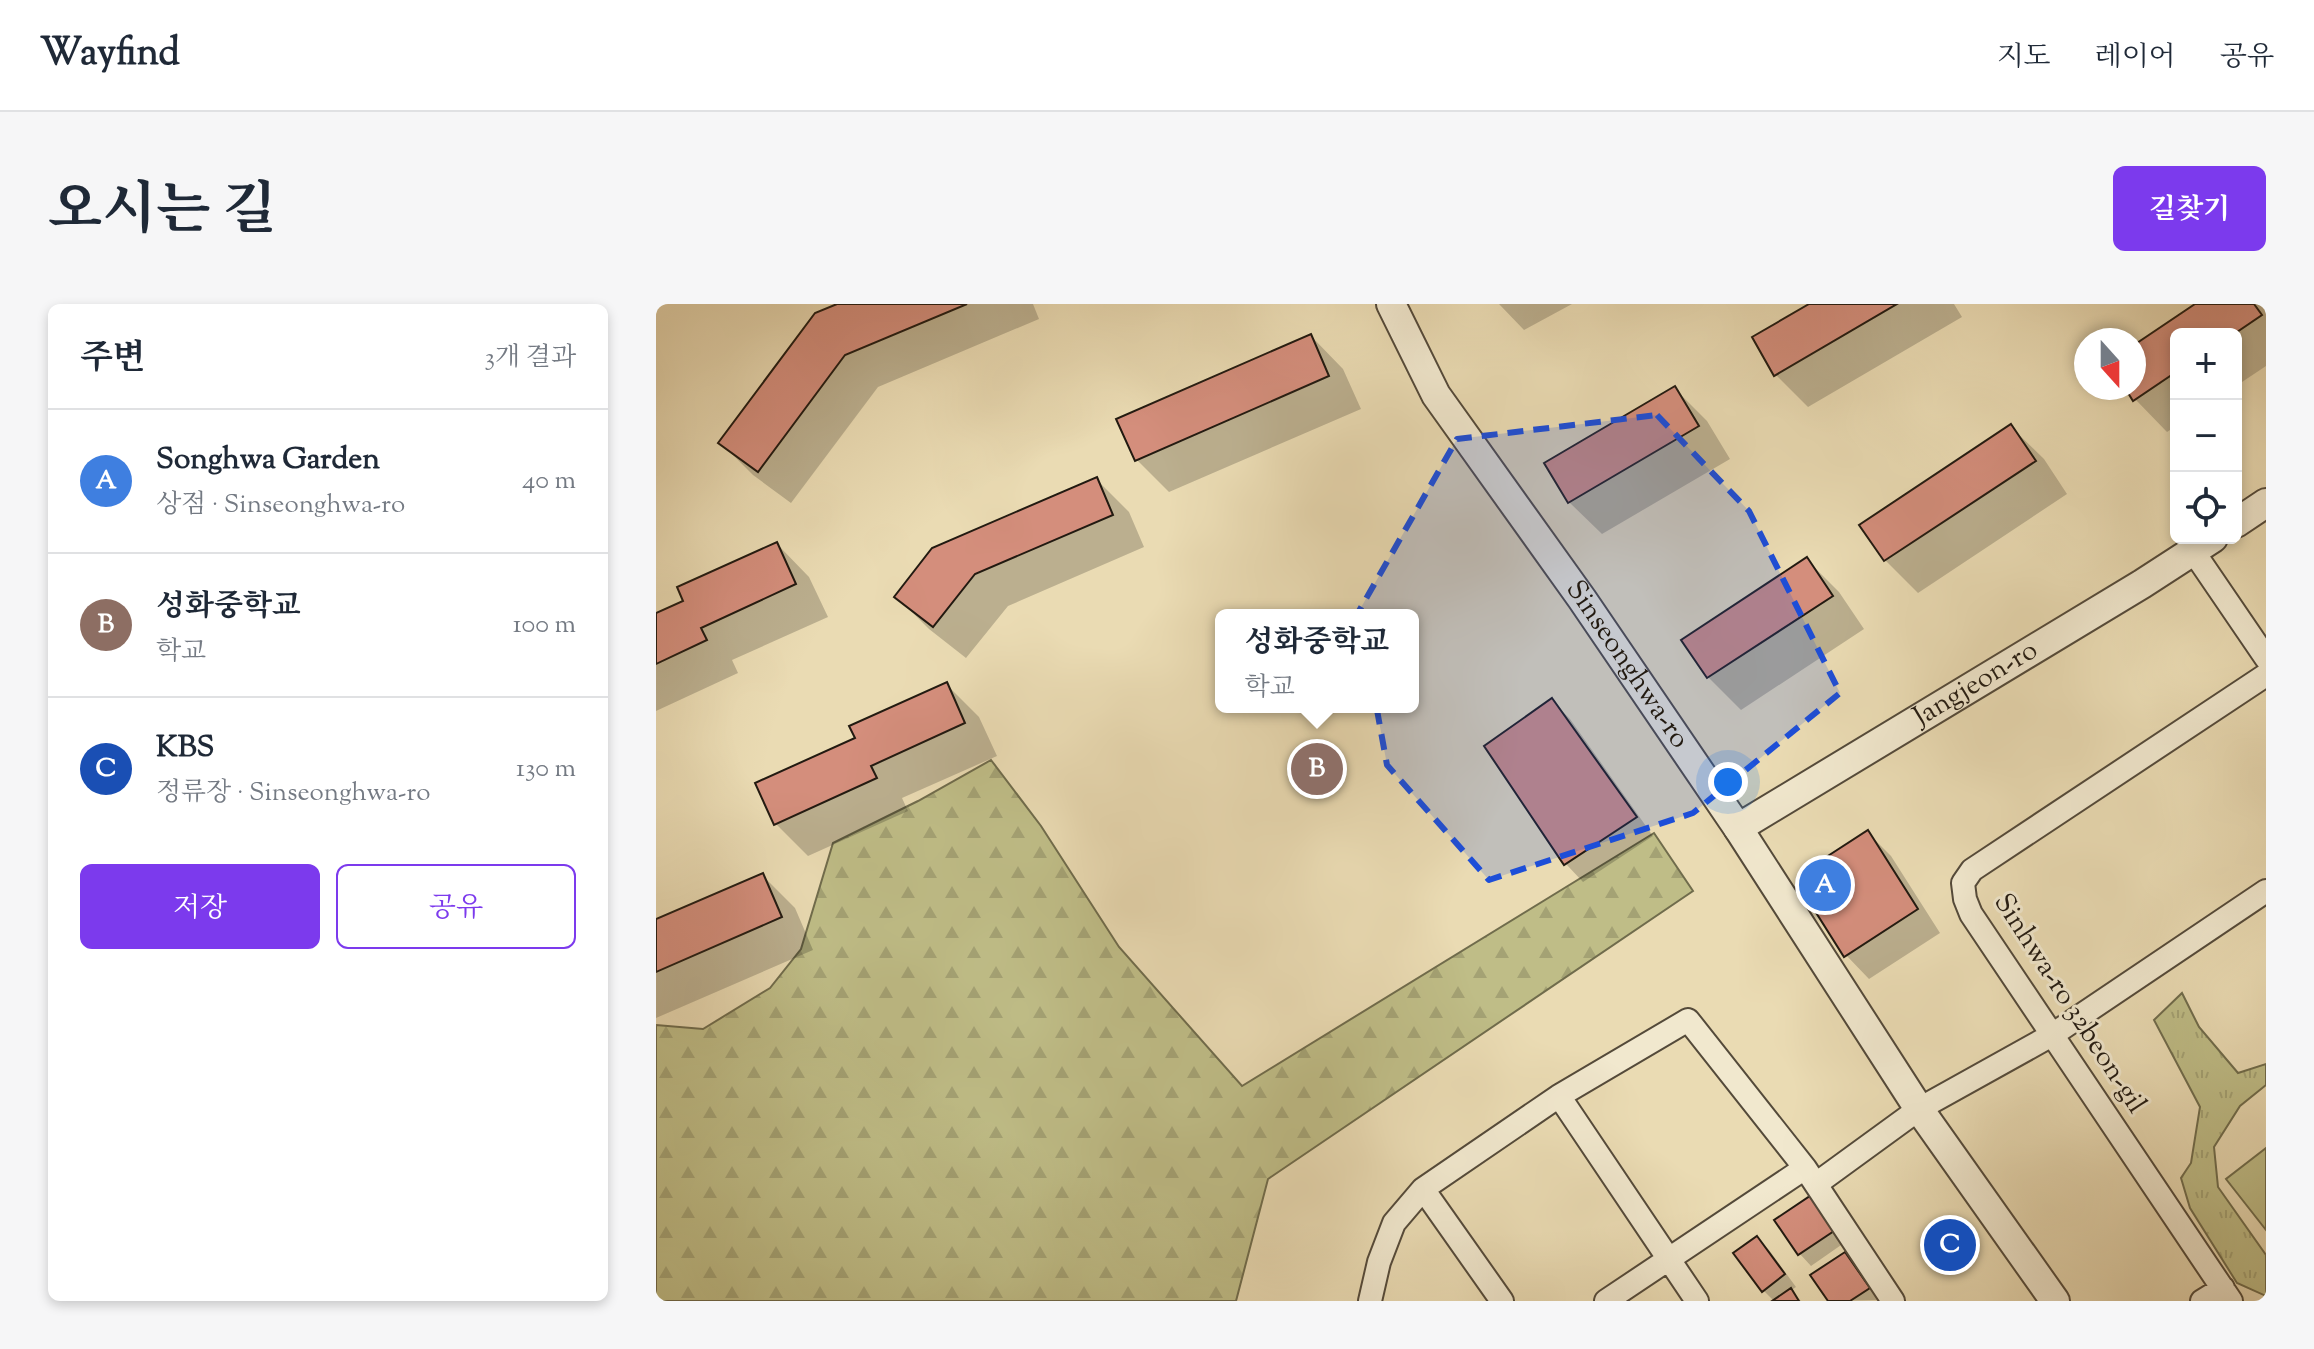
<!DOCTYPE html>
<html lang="ko">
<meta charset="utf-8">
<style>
body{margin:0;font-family:"Sorts Mill Goudy","Noto Serif KR",serif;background:#f6f6f7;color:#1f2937}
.controls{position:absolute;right:24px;top:24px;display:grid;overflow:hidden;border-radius:12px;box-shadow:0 4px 12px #0003}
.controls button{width:72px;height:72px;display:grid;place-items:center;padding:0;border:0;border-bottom:2px solid #e0e1e3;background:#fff;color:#1f2937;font:40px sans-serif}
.compass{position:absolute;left:1418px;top:24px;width:72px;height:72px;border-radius:50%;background:#fff;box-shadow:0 4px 12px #0003;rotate:159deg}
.you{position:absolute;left:1072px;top:478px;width:28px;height:28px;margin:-20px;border:6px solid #fff;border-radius:50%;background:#1a73e8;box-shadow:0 0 0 12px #1a73e833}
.badge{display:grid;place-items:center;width:52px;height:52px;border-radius:50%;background:#7c3aed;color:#fff;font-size:26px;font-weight:700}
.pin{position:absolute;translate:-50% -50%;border:4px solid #fff;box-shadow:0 2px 8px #0006}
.popup{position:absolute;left:559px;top:305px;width:204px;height:104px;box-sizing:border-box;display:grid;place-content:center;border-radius:12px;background:#fff;filter:drop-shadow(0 2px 6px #0005);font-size:26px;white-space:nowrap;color:#747a83}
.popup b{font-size:30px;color:#1f2937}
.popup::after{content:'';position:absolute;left:50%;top:100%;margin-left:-16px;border:16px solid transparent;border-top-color:#fff}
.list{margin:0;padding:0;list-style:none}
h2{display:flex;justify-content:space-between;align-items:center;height:104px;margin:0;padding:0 32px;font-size:34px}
h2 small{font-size:26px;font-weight:400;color:#747a83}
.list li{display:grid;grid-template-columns:52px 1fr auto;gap:24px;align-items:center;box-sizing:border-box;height:144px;padding:0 32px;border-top:2px solid #e0e1e3}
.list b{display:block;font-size:30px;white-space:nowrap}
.list p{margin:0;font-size:26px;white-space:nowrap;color:#747a83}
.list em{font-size:26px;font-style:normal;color:#747a83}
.actions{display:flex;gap:16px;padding:24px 32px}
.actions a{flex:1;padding:18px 0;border:2px solid #7c3aed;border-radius:12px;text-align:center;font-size:28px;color:#7c3aed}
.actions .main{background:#7c3aed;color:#fff}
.icon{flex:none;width:44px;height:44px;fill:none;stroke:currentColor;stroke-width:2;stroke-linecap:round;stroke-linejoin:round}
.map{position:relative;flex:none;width:1610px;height:997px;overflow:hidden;border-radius:12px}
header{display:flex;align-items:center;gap:48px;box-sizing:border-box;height:112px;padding:0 40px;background:#fff;border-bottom:2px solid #e0e1e3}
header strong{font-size:38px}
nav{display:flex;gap:44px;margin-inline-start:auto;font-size:28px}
.intro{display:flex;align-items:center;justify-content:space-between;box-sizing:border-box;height:192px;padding:0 48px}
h1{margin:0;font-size:56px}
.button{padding:20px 36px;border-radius:12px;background:#7c3aed;color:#fff;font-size:28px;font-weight:700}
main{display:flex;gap:48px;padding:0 48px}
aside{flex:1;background:#fff;border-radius:12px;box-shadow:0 4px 12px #0003}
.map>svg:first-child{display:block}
</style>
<header>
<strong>Wayfind</strong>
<nav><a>지도</a><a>레이어</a><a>공유</a></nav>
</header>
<div class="intro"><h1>오시는 길</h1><a class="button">길찾기</a></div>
<main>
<aside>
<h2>주변<small>3개 결과</small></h2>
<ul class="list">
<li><span class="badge" style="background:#3f7fe0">A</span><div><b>Songhwa Garden</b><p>상점 · Sinseonghwa-ro</p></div><em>40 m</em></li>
<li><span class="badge" style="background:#8d6e63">B</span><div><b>성화중학교</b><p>학교</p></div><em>100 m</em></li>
<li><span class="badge" style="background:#1a4fb4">C</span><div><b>KBS</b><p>정류장 · Sinseonghwa-ro</p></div><em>130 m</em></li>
</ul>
<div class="actions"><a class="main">저장</a><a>공유</a></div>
</aside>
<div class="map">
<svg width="1610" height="997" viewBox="0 0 1610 997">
<defs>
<pattern id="grass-tufts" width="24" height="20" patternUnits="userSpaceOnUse" patternTransform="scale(2)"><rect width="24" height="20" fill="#bfbd87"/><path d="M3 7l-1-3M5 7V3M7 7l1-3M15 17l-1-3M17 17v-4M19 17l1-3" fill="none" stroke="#a4a274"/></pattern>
<pattern id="forest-firs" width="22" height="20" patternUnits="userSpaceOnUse" patternTransform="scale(2)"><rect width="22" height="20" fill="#bfbd87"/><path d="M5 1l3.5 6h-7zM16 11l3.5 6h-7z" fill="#a4a274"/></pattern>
</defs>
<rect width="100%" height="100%" fill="#eadbb3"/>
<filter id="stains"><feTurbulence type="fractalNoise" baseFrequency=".0025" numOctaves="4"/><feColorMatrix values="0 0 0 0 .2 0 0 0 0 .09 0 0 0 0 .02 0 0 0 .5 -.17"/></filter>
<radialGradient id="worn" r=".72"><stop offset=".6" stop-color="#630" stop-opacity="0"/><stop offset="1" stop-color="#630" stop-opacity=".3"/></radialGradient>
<!-- grass -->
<path fill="url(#grass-tufts)" stroke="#706c4c" stroke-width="2" d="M 1526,689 L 1543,723 L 1582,769 L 1610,760 L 1610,781 L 1584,802 L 1558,843 L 1562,883 L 1610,951 L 1610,992 L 1581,979 L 1534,904 L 1525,874 L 1535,859 L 1544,803 L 1498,716 Z"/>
<!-- forest -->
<path fill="url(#forest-firs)" stroke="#706c4c" stroke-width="2" d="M 335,456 L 385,522 L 463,643 L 586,782 L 998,529 L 1037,587 L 612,875 L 580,997 L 0,997 L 0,721 L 47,725 L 114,684 L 145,645 L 177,539 L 262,497 Z"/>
<!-- pitch -->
<path fill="#bfbd87" stroke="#706c4c" stroke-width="2" d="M 1610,844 L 1610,926 L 1570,875 Z"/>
<!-- shadow -->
<path fill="#0003" d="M 186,0 L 377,0 L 383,15 L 222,83 L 135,199 L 97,171 L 65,139 Z
M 843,0 L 916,0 L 868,26 Z
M 1156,0 L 1298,0 L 1306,13 L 1152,103 L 1120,71 Z
M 1543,0 L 1605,0 L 1610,5 L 1610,62 L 1580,82 L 1580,30 L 1520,30 L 1520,122 L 1511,128 L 1479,95 L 1471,84 L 1478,84 L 1478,43 Z
M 655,32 L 687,65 L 705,105 L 513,188 L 481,156 Z
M 1019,85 L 1051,117 L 1074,155 L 946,230 L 913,198 Z
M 1355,123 L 1388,155 L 1411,190 L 1262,289 L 1229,256 Z
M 441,176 L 473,208 L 488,243 L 352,302 L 310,354 L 273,325 L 240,292 Z
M 121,240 L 153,273 L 172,313 L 76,356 L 82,369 L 0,407 L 0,311 L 30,298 Z
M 1151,256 L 1183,288 L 1208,325 L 1085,406 L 1052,373 L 1028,337 Z
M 290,380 L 323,413 L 341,452 L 246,494 L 252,507 L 152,552 L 120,520 L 202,435 Z
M 896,397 L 914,415 L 997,532 L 927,578 L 910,560 Z
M 1212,529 L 1235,552 L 1284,629 L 1213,675 L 1190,651 Z
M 106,571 L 139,604 L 157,646 L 0,714 L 0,617 Z
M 1154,895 L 1166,906 L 1188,939 L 1155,962 L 1144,950 Z
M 1101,935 L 1113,946 L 1140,983 L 1134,987 L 1145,997 L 1118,997 L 1107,986 Z
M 1189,950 L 1201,962 L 1224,996 L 1174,997 Z"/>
<!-- building -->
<path fill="#d48e7c" stroke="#221a11" stroke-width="2" d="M 181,0 L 311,0 L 189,51 L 102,168 L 62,139 L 159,9 Z
M 1153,0 L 1241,0 L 1118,72 L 1096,33 Z
M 1539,0 L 1598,0 L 1606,11 L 1578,30 L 1520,30 L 1520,68 L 1477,97 L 1469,84 L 1478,84 L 1478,41 Z
M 655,30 L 673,72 L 479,157 L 460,115 Z
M 1019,82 L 1043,122 L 912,199 L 888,159 Z
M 1355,120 L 1380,157 L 1228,257 L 1203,221 Z
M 441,173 L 457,211 L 319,270 L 277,323 L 238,293 L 276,244 Z
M 121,238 L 140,280 L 45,324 L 51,336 L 0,360 L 0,309 L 27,297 L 21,283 Z
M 1151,253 L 1177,292 L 1051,374 L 1025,336 Z
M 291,378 L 309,419 L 215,462 L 221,474 L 118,521 L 99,479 L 199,434 L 193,422 Z
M 896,394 L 981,513 L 908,561 L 828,442 Z
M 1212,526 L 1262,605 L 1188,653 L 1154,599 L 1161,559 Z
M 107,569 L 126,613 L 0,668 L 0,615 Z
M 1154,892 L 1178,927 L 1142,951 L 1118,916 Z
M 1101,932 L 1129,970 L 1106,988 L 1077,949 Z
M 1189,948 L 1214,984 L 1194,997 L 1172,997 L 1154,971 Z
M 1135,984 L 1143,997 L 1116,997 Z"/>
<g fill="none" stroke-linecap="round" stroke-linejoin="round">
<defs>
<path id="minor" d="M 1537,247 L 1610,354
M 903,792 L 1041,997
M 1160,880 L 1263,805 L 1396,731 L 1610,587
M 767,885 L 846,997
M 714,997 L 723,958 L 738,919 L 767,885 L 903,792 L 1032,716 L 1149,864 L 1237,997
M 950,997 L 1149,864
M 1546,997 L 1567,984
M 1575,997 L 1315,610 L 1309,595 L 1307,579 L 1316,566 L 1610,371"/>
<g id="tertiary">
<path id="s1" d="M 735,0 L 780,91 L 926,295 L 1082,524 L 1263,805 L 1399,997"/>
<path d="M 1580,219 L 1610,199"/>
<path id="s2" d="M 1082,524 L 1486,280 L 1557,234"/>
</g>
</defs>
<!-- minor casing -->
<use href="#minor" stroke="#544a3a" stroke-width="26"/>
<!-- tertiary casing -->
<use href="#tertiary" stroke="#544a3a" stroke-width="32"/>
<!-- minor -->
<use href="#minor" stroke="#f1e8ce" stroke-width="22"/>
<!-- tertiary -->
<use href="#tertiary" stroke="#f1e8ce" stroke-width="28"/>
</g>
<!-- marked area -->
<path fill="#1d4ed8" fill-opacity="0.2" stroke="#1d4ed8" stroke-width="6" stroke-dasharray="16 10" stroke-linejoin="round" d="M 1001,111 L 1093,207 L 1184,389 L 1037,509 L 833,576 L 731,461 L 703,307 L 801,135 Z"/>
<g text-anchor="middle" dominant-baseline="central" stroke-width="6" stroke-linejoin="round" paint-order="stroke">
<!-- street labels -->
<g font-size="28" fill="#221a11" stroke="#f1e8ce">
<text stroke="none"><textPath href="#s1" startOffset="432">Sinseonghwa-ro</textPath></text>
<text stroke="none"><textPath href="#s2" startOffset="278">Jangjeon-ro</textPath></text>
<text transform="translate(1413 700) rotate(57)">Sinhwa-ro 32beon-gil</text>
</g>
</g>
<rect width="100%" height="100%" filter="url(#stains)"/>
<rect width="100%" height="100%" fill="url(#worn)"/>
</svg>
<div class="controls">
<button>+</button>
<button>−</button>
<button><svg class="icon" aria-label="locate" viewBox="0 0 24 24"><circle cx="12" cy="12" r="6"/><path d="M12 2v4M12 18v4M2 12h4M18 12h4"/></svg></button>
</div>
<svg class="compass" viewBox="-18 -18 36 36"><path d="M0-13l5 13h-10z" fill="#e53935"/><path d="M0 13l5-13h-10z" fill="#747a83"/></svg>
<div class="you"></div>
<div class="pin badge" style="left:1169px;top:581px;background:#3f7fe0">A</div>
<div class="pin badge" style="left:661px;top:465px;background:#8d6e63">B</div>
<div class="popup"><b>성화중학교</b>학교</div>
<div class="pin badge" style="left:1294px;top:941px;background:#1a4fb4">C</div>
</div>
</main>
